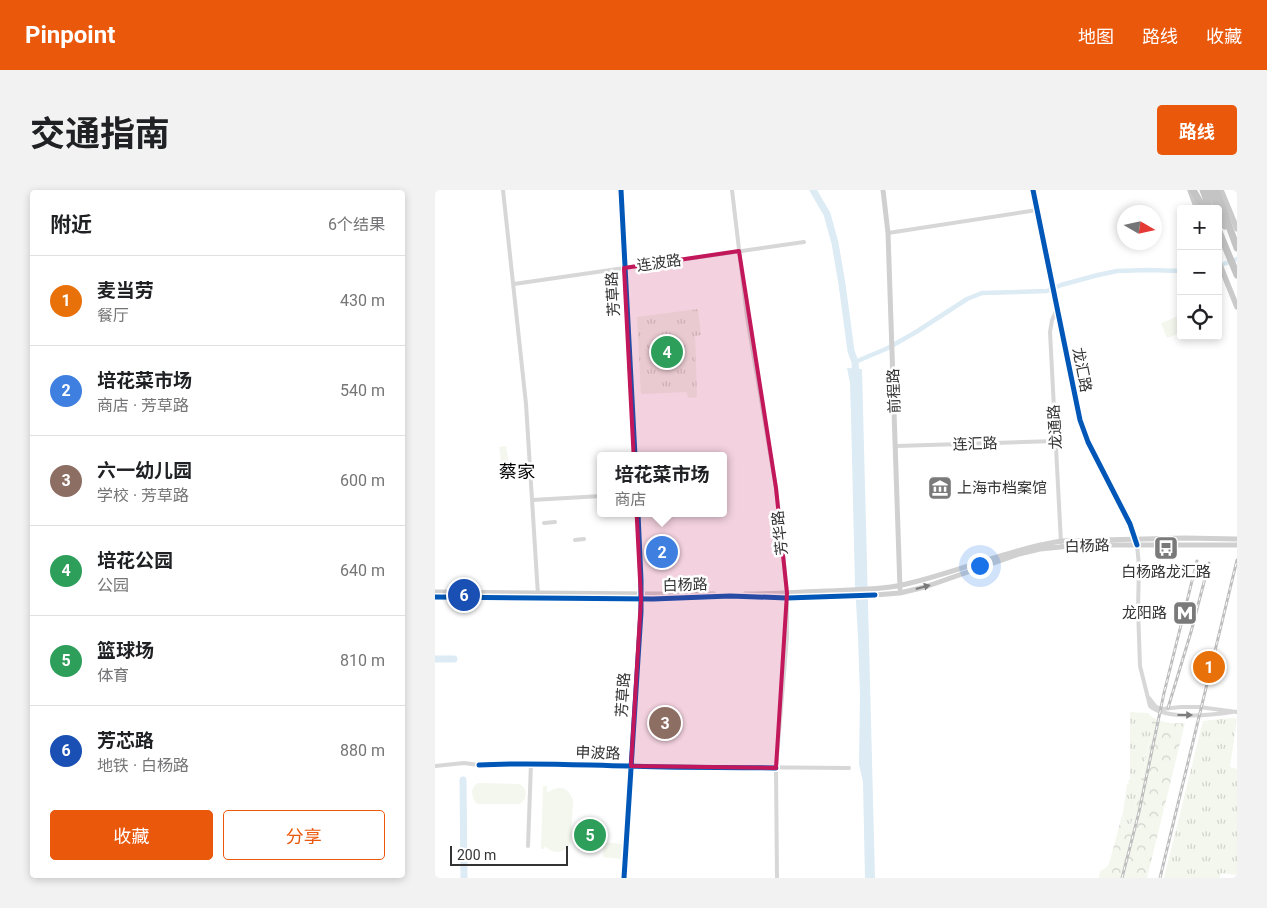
<!DOCTYPE html>
<html lang="zh">
<meta charset="utf-8">
<style>
body{margin:0;font-family:Roboto,"Noto Sans SC",sans-serif;background:#f2f2f2;color:#202124}
.controls{position:absolute;right:15px;top:15px;display:grid;overflow:hidden;border-radius:5px;box-shadow:0 2px 8px #0003}
.controls button{width:45px;height:45px;display:grid;place-items:center;padding:0;border:0;border-bottom:1px solid #e0e0e0;background:#fff;color:#202124;font:25px sans-serif}
.compass{position:absolute;left:682px;top:15px;width:45px;height:45px;border-radius:50%;background:#fff;box-shadow:0 2px 8px #0003;rotate:99deg}
.scale{position:absolute;left:15px;bottom:12px;width:118px;box-sizing:border-box;padding-left:5px;border:2px solid #333;border-top:0;font-size:14px;line-height:18px;white-space:nowrap;color:#333;-webkit-text-stroke:4px #fff;paint-order:stroke}
.you{position:absolute;left:544px;top:375px;width:18px;height:18px;margin:-12px;border:4px solid #fff;border-radius:50%;background:#1a73e8;box-shadow:0 0 0 8px #1a73e833}
.badge{display:grid;place-items:center;width:32px;height:32px;border-radius:50%;background:#ea580c;color:#fff;font-size:16px;font-weight:700}
.pin{position:absolute;translate:-50% -50%;border:2px solid #fff;box-shadow:0 1px 5px #0006}
.popup{position:absolute;left:162px;top:262px;width:130px;height:65px;box-sizing:border-box;display:grid;place-content:center;border-radius:5px;background:#fff;filter:drop-shadow(0 1px 4px #0005);font-size:16px;white-space:nowrap;color:#757577}
.popup b{font-size:19px;color:#202124}
.popup::after{content:'';position:absolute;left:50%;top:100%;margin-left:-10px;border:10px solid transparent;border-top-color:#fff}
.list{margin:0;padding:0;list-style:none}
h2{display:flex;justify-content:space-between;align-items:center;height:65px;margin:0;padding:0 20px;font-size:21px}
h2 small{font-size:16px;font-weight:400;color:#757577}
.list li{display:grid;grid-template-columns:32px 1fr auto;gap:15px;align-items:center;box-sizing:border-box;height:90px;padding:0 20px;border-top:1px solid #e0e0e0}
.list b{display:block;font-size:19px;white-space:nowrap}
.list p{margin:0;font-size:16px;white-space:nowrap;color:#757577}
.list em{font-size:16px;font-style:normal;color:#757577}
.actions{display:flex;gap:10px;padding:15px 20px}
.actions a{flex:1;padding:11px 0;border:1px solid #ea580c;border-radius:5px;text-align:center;font-size:18px;color:#ea580c}
.actions .main{background:#ea580c;color:#fff}
.icon{flex:none;width:28px;height:28px;fill:none;stroke:currentColor;stroke-width:2;stroke-linecap:round;stroke-linejoin:round}
.map{position:relative;flex:none;width:802px;height:688px;overflow:hidden;border-radius:5px}
header{display:flex;align-items:center;gap:30px;box-sizing:border-box;height:70px;padding:0 25px;background:#ea580c;color:#fff}
header strong{font-size:24px}
nav{display:flex;gap:28px;margin-inline-start:auto;font-size:18px}
.intro{display:flex;align-items:center;justify-content:space-between;box-sizing:border-box;height:120px;padding:0 30px}
h1{margin:0;font-size:35px}
.button{padding:12px 22px;border-radius:5px;background:#ea580c;color:#fff;font-size:18px;font-weight:700}
main{display:flex;gap:30px;padding:0 30px}
aside{flex:1;background:#fff;border-radius:5px;box-shadow:0 2px 8px #0003}
.map>svg:first-child{display:block}
</style>
<header>
<strong>Pinpoint</strong>
<nav><a>地图</a><a>路线</a><a>收藏</a></nav>
</header>
<div class="intro"><h1>交通指南</h1><a class="button">路线</a></div>
<main>
<aside>
<h2>附近<small>6个结果</small></h2>
<ul class="list">
<li><span class="badge" style="background:#e8710a">1</span><div><b>麦当劳</b><p>餐厅</p></div><em>430 m</em></li>
<li><span class="badge" style="background:#3f7fe0">2</span><div><b>培花菜市场</b><p>商店 · 芳草路</p></div><em>540 m</em></li>
<li><span class="badge" style="background:#8d6e63">3</span><div><b>六一幼儿园</b><p>学校 · 芳草路</p></div><em>600 m</em></li>
<li><span class="badge" style="background:#2e9e5b">4</span><div><b>培花公园</b><p>公园</p></div><em>640 m</em></li>
<li><span class="badge" style="background:#2e9e5b">5</span><div><b>篮球场</b><p>体育</p></div><em>810 m</em></li>
<li><span class="badge" style="background:#1a4fb4">6</span><div><b>芳芯路</b><p>地铁 · 白杨路</p></div><em>880 m</em></li>
</ul>
<div class="actions"><a class="main">收藏</a><a>分享</a></div>
</aside>
<div class="map">
<svg width="802" height="688" viewBox="0 0 802 688">
<defs>
<pattern id="forest-crowns" width="20" height="18" patternUnits="userSpaceOnUse" patternTransform="scale(1.25)"><rect width="20" height="18" fill="#f3f7ee"/><path d="M2 6a3 3 0 1 1 6 0M12 15a3 3 0 1 1 6 0" fill="none" stroke="#d1d4cd"/></pattern>
<pattern id="park-tufts" width="24" height="20" patternUnits="userSpaceOnUse" patternTransform="scale(1.25)"><rect width="24" height="20" fill="#f3f7ee"/><path d="M3 7l-1-3M5 7V3M7 7l1-3M15 17l-1-3M17 17v-4M19 17l1-3" fill="none" stroke="#d1d4cd"/></pattern>
</defs>
<rect width="100%" height="100%" fill="#fff"/>
<!-- grass -->
<path fill="#f3f7ee" d="M 746,125 L 746,143 L 732,148 L 726,133 Z
M 71,256 L 75,283 L 68,284 L 64,257 Z
M 43,593 L 84,594 C 93,598 93,610 84,614 L 42,614 C 36,608 35,597 43,593 Z
M 108,596 L 112,596 L 112,603 C 123,595 133,596 138,610 L 136,652 C 130,664 119,665 110,656 L 109,659 L 106,659 Z
M 146,630 L 167,631 L 165,651 L 144,650 Z
M 169,652 L 187,654 L 186,669 L 168,667 Z"/>
<!-- forest -->
<path fill="url(#forest-crowns)" d="M 717,527 C 728,533 737,534 750,533 L 712,688 L 664,688 L 665,681 L 671,678 L 674,674 L 688,622 L 689,635 L 696,634 L 714,555 L 717,540 Z"/>
<!-- park -->
<path fill="url(#park-tufts)" d="M 263,119 L 266,145 L 260,146 L 262,207 L 254,208 L 251,202 L 206,204 L 202,127 Z
M 695,522 L 713,523 L 717,527 L 717,540 L 696,634 L 689,635 L 688,622 L 692,594 L 694,594 L 693,590 L 695,590 Z
M 796,528 L 802,529 L 795,577 L 802,579 L 802,685 L 786,683 L 785,688 L 729,688 L 768,531 Z"/>
<!-- water -->
<path fill="#dcebf4" d="M 412,178 L 427,179 L 440,688 L 430,688 L 428,592 L 424,574 L 425,506 L 423,447 L 420,395 L 416,226 L 415,193 Z"/>
<g fill="none" stroke-linecap="round" stroke-linejoin="round">
<!-- canal -->
<path stroke="#dcebf4" stroke-width="4.5" d="M 783,76 L 802,69
M 420,172 L 453,158 L 481,142 L 532,109 L 547,103 L 612,101 L 626,95 L 663,85 L 682,81 L 714,80 L 746,81"/>
<!-- river -->
<path stroke="#dcebf4" stroke-width="7" d="M 378,0 L 392,24 L 400,53 L 407,94 L 416,161 L 420,172 L 421,188
M 0,469 L 19,469
M 28,590 L 29,688"/>
<!-- street -->
<path stroke="#d7d7d7" stroke-width="4" d="M 68,0 L 91,214 L 103,405
M 186,0 L 200,266
M 297,0 L 312,127 L 341,298 L 346,343 L 352,403 L 352,447 L 341,578 L 342,688
M 598,0 L 645,230 C 659,272 688,308 701,350
M 453,43 L 602,20
M 79,94 L 369,52
M 622,119 L 617,130 L 615,142 L 626,353
M 461,256 L 620,251
M 97,310 L 166,306
M 109,333 L 120,332
M 140,350 L 149,349
M 702,355 L 704,375 L 703,419 L 705,476 L 715,516 C 730,530 778,525 797,522
M 714,508 L 721,517 L 727,519 L 746,517 L 764,517 L 802,522
M 0,576 L 29,573 L 44,575 L 73,574 L 111,573 L 196,576 L 414,578
M 93,656 L 96,573
M 189,688 L 206,422 L 206,390 L 203,323"/>
<!-- secondary -->
<path stroke="#d0d0d0" stroke-width="5" d="M 448,0 L 453,43 L 465,399
M 0,402 L 218,404 L 279,404
M 310,404 C 337,404 364,402 391,401 C 416,400 443,400 467,395 C 521,383 571,360 626,351 L 750,348 L 802,349
M 0,407 L 218,409 L 295,406 L 352,408 L 440,405 L 465,403 L 490,397 L 584,364 L 605,359 L 646,355 L 802,355"/>
<!-- primary -->
<path stroke="#cacaca" stroke-width="5.5" d="M 755,0 L 762,19
M 786,0 L 802,39
M 783,70 L 802,117"/>
<!-- highway -->
<path stroke="#c4c4c4" stroke-width="7" d="M 758,0 L 769,19
M 768,0 L 775,19
M 775,0 L 783,19
M 781,0 L 802,58
M 783,20 L 790,36
M 783,39 L 802,85"/>
<defs>
<path id="rail" d="M 733,518 L 756,442 L 774,373
M 687,688 L 704,622 L 729,503 L 762,371
M 725,688 L 802,370"/>
</defs>
<!-- rail casing -->
<use href="#rail" stroke="#bebebe" stroke-width="3"/>
<!-- rail -->
<use href="#rail" stroke="#fff" stroke-width="1" stroke-dasharray="4" stroke-linecap="butt"/>
<defs>
<path id="cycleway" d="M 186,0 L 200,266
M 598,0 L 645,230 L 653,252 L 695,334 L 702,355
M 0,407 L 218,409 L 295,406 L 352,408 L 440,405
M 44,575 C 94,572 143,575 193,576 C 242,578 291,577 341,578
M 189,688 L 206,422 L 206,390 L 203,323"/>
</defs>
<!-- cycleway casing -->
<use href="#cycleway" stroke="#fff" stroke-width="8"/>
<!-- cycleway -->
<use href="#cycleway" stroke="#0057b8" stroke-width="5"/>
</g>
<!-- one-way arrows -->
<defs><path id="oneway-solid" d="M-6-.8H1V-3.2L6.5 0L1 3.2V.8H-6Z" transform="scale(1.25)"/></defs>
<use fill="#7a7a7a" href="#oneway-solid" transform="translate(488 397) rotate(-15)"/>
<use fill="#7d7d7d" href="#oneway-solid" transform="translate(750 525)"/>
<!-- marked area -->
<path fill="#c2185b" fill-opacity="0.2" stroke="#c2185b" stroke-width="4" stroke-linejoin="round" d="M 304,61 L 341,298 L 352,403 L 341,578 L 196,576 L 206,409 L 189,78 Z"/>
<!-- icons -->
<defs>
<symbol id="museum-square" viewBox="-11 -11 22 22"><rect x="-9" y="-9" width="18" height="18" rx="4" fill="#7a7a7a" stroke="#fff"/><path d="M0-6L6-3V-2H-6V-3ZM-5-1h2V3h-2ZM-1-1h2V3h-2ZM3-1h2V3H3ZM-6 4H6V6H-6Z" fill="#fff"/></symbol>
<symbol id="bus-square" viewBox="-11 -11 22 22"><rect x="-9" y="-9" width="18" height="18" rx="4" fill="#7a7a7a" stroke="#fff"/><path d="M-5-6H5V4H4V6H2V4H-2V6H-4V4H-5ZM-3.5-4V0h7V-4ZM-3.5 1.2v1.5H-2V1.2ZM2 1.2v1.5H3.5V1.2Z" fill="#fff"/></symbol>
<symbol id="metro-square" viewBox="-11 -11 22 22"><rect x="-9" y="-9" width="18" height="18" rx="4" fill="#7a7a7a" stroke="#fff"/><path d="M-5.5 5V-5H-3L0 0L3-5H5.5V5H3V-.5L0 4L-3-.5V5Z" fill="#fff"/></symbol>
</defs>
<g fill-rule="evenodd">
<use href="#museum-square" x="491" y="284" width="28" height="28"/>
<use href="#bus-square" x="717" y="344" width="28" height="28"/>
<use href="#metro-square" x="736" y="409" width="28" height="28"/>
</g>
<g text-anchor="middle" dominant-baseline="central" stroke-width="5" stroke-linejoin="round" paint-order="stroke">
<!-- street labels -->
<g font-size="15" fill="#333" stroke="#fff">
<text transform="translate(224 73) rotate(-8)">连波路</text>
<text transform="translate(178 104) rotate(-93)">芳草路</text>
<text transform="translate(647 180) rotate(79)">龙汇路</text>
<text transform="translate(459 201) rotate(-92)">前程路</text>
<text transform="translate(620 237) rotate(-93)">龙通路</text>
<text transform="translate(540 254) rotate(-2)">连汇路</text>
<text transform="translate(345 343) rotate(-96)">芳华路</text>
<text transform="translate(652 356) rotate(-2)">白杨路</text>
<text transform="translate(250 395) rotate(-2)">白杨路</text>
<text transform="translate(188 505) rotate(-86)">芳草路</text>
<text transform="translate(163 563) rotate(2)">申波路</text>
</g>
<!-- poi labels -->
<g font-size="15" fill="#333" stroke="#fff" text-anchor="start">
<text x="522" y="298">上海市档案馆</text>
<text x="731" y="382" text-anchor="middle">白杨路龙汇路</text>
<text x="732" y="423" text-anchor="end">龙阳路</text>
</g>
<!-- quarter labels -->
<g font-size="18" fill="#000" stroke="#fff">
<text x="82" y="281">蔡家</text>
</g>
</g>
</svg>
<div class="controls">
<button>+</button>
<button>−</button>
<button><svg class="icon" aria-label="locate" viewBox="0 0 24 24"><circle cx="12" cy="12" r="6"/><path d="M12 2v4M12 18v4M2 12h4M18 12h4"/></svg></button>
</div>
<svg class="compass" viewBox="-18 -18 36 36"><path d="M0-13l5 13h-10z" fill="#e53935"/><path d="M0 13l5-13h-10z" fill="#757577"/></svg>
<div class="scale">200 m</div>
<div class="you"></div>
<div class="pin badge" style="left:774px;top:477px;background:#e8710a">1</div>
<div class="pin badge" style="left:227px;top:362px;background:#3f7fe0">2</div>
<div class="popup"><b>培花菜市场</b>商店</div>
<div class="pin badge" style="left:230px;top:533px;background:#8d6e63">3</div>
<div class="pin badge" style="left:232px;top:162px;background:#2e9e5b">4</div>
<div class="pin badge" style="left:155px;top:645px;background:#2e9e5b">5</div>
<div class="pin badge" style="left:29px;top:405px;background:#1a4fb4">6</div>
</div>
</main>
